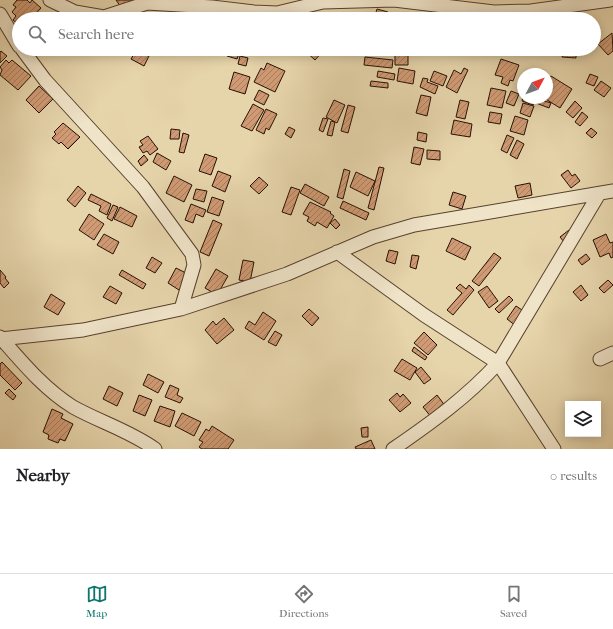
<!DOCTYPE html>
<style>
body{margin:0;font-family:"IM FELL French Canon",serif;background:#f2f2f2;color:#202124}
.controls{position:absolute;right:12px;bottom:12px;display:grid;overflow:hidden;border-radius:0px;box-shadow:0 2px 10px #0003}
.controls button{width:36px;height:36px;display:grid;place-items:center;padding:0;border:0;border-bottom:1px solid #e0e0e0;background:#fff;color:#202124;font:20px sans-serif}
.compass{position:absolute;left:517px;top:68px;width:36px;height:36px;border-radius:50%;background:#fff;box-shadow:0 2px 10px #0003;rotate:49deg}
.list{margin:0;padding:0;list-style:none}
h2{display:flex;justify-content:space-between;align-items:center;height:52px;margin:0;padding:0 16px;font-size:17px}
h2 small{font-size:13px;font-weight:400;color:#757577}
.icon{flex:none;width:22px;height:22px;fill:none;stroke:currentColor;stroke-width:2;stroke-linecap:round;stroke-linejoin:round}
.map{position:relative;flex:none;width:613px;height:449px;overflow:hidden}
.search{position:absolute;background:#fff;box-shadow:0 2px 10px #0003;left:12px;right:12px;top:12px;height:44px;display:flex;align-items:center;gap:10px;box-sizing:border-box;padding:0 14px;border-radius:22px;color:#757577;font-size:15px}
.sheet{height:124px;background:#fff}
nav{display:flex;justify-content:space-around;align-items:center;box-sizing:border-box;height:56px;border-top:1px solid #e0e0e0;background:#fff;font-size:11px;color:#757577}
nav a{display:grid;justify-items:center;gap:2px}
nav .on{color:#0f766e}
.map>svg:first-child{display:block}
</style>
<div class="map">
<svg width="613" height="449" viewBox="0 0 613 449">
<defs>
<pattern id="building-hatch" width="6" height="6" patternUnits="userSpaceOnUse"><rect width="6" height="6" fill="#d09b74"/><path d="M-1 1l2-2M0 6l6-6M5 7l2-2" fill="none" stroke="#a97d5d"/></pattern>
</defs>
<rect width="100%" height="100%" fill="#e6d4ab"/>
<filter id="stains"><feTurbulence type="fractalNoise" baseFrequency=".005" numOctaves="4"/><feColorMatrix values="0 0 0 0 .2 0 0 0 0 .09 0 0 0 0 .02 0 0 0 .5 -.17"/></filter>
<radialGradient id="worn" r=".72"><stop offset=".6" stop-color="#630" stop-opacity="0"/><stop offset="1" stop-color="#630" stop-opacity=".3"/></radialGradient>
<!-- building -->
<path fill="url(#building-hatch)" stroke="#271003" d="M 17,0 L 27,0 L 30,3 L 32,0 L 41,8 L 31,19 L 19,19 L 19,25 L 13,20 L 16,16 L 12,12 L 16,7 L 13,5 Z
M 116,0 L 135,0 L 123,10 Z
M 377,9 L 388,12 L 386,19 L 374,19 Z
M 49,14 L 54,19 L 43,19 Z
M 410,14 L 435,19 L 410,19 Z
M 350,16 L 368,18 L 368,19 L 350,19 Z
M 612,33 L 613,51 L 608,55 L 598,44 Z
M 137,49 L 150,54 L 144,66 L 131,59 Z
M 229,49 L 241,49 L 237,59 L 227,56 Z
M 303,49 L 325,49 L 315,60 Z
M 395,49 L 408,49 L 408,65 L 395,65 Z
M 555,49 L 576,49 L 576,58 L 562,57 L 563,54 L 554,54 Z
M 1,51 L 7,56 L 0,63 L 0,52 Z
M 240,56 L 248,58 L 246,66 L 238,64 Z
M 365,57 L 393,60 L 392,68 L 364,65 Z
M 501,59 L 519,65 L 513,81 L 510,80 L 508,86 L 501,83 L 503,77 L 495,75 Z
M 6,60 L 9,63 L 12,60 L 31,76 L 18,90 L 0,75 L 2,70 L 0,67 Z
M 267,63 L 285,71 L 275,92 L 254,82 L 261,68 L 264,70 Z
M 399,68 L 415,71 L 413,84 L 397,81 Z
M 464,68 L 468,70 L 457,93 L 446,87 L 454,70 L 461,74 Z
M 378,71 L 395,74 L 394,80 L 377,77 Z
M 434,71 L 447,76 L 443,86 L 430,81 Z
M 234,72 L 250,77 L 245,94 L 229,89 Z
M 590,74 L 598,77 L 594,86 L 586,83 Z
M 551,76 L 572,89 L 560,108 L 544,98 L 547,98 L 547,82 Z
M 423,78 L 428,79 L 427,82 L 438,86 L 435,94 L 420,87 Z
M 371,81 L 388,83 L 388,88 L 370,86 Z
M 601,81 L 611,88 L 604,97 L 594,90 Z
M 39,86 L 53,99 L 39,113 L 26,100 Z
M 491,88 L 506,91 L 502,108 L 487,105 Z
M 259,90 L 269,95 L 264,105 L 254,100 Z
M 511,91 L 519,94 L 514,106 L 506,103 Z
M 421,95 L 431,97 L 427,116 L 416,113 Z
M 523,96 L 523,98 L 535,100 L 533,105 L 522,101 Z
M 538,99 L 551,103 L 549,108 L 536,103 Z
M 334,100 L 345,105 L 337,123 L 326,117 Z
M 460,100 L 469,102 L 465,119 L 456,117 Z
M 575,101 L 582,108 L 573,118 L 566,112 Z
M 523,103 L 534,106 L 530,117 L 520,113 Z
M 253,104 L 264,110 L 252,131 L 241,126 Z
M 348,105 L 355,107 L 348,133 L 341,131 Z
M 266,109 L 277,114 L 269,130 L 266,128 L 264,134 L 256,130 Z
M 490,112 L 502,114 L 500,124 L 488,122 Z
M 582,112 L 588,117 L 580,126 L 575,122 Z
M 515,116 L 528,120 L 524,135 L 510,131 Z
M 323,118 L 328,119 L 323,132 L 319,130 Z
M 454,120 L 472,124 L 470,137 L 451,134 Z
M 331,121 L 335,122 L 332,136 L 327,135 Z
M 63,123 L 80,137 L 68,149 L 61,142 L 59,144 L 52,138 L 56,134 L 54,132 Z
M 289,127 L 295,130 L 291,138 L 285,134 Z
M 591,128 L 597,133 L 592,138 L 586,133 Z
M 171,129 L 180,130 L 179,139 L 170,139 Z
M 418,132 L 427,134 L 426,142 L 417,140 Z
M 183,133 L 189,135 L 184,153 L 179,152 Z
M 507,135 L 514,138 L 507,153 L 501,150 Z
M 148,136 L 158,149 L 150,155 L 147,151 L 143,153 L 139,147 L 143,145 L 140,141 Z
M 517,140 L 524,144 L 517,159 L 510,155 Z
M 414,147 L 424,149 L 420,165 L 411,163 Z
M 427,150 L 440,151 L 440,160 L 427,159 Z
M 157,153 L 171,161 L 166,170 L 153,162 Z
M 205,154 L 217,158 L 211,175 L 199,171 Z
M 144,155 L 148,160 L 141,166 L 138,161 Z
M 379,167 L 384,168 L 374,210 L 368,208 Z
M 344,169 L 350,171 L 343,199 L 337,197 Z
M 568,170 L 572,176 L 575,174 L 580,181 L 571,188 L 561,175 Z
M 218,171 L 231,176 L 225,192 L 212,186 Z
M 356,172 L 375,181 L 368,196 L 350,187 Z
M 174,176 L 192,185 L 184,202 L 166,193 Z
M 259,177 L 268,185 L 259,194 L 250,186 Z
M 530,183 L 532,195 L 518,198 L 515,186 Z
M 305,184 L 329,197 L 324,206 L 300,193 Z
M 78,186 L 86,193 L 75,207 L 67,200 Z
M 291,187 L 300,190 L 291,215 L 282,212 Z
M 196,189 L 207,191 L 204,202 L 193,199 Z
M 453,192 L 466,196 L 462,209 L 449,205 Z
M 91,194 L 111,204 L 107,215 L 99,211 L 101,206 L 88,200 Z
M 212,197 L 224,201 L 219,216 L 207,212 Z
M 343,201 L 369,213 L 366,220 L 340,208 Z
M 310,202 L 331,212 L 330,213 L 334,216 L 327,228 L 317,222 L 315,226 L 307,221 L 309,217 L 303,214 Z
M 191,204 L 206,210 L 203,217 L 196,214 L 193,223 L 185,220 Z
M 113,205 L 118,207 L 112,221 L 107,218 Z
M 120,207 L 137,216 L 132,227 L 114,219 Z
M 89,214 L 104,224 L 94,240 L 79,230 Z
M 335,219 L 340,225 L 336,229 L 330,223 Z
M 213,220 L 222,224 L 209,256 L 200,252 Z
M 569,230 L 573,235 L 564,242 L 560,237 Z
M 104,234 L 119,242 L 113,254 L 97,245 Z
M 606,234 L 610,243 L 613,242 L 613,257 L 611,258 L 609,253 L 600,257 L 593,240 Z
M 452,238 L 471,247 L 465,260 L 446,251 Z
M 389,250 L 398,252 L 395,264 L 386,261 Z
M 494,253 L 501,258 L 479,286 L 472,281 Z
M 586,254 L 590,259 L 582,265 L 578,260 Z
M 412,255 L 419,256 L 416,269 L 410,267 Z
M 152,257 L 162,263 L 155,273 L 146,268 Z
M 243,260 L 254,262 L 250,282 L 239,280 Z
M 176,268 L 188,274 L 179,290 L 168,283 Z
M 216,269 L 228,276 L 217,295 L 205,288 Z
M 0,270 L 6,277 L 5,278 L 9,283 L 4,288 L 0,283 Z
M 122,270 L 146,284 L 143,289 L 119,275 Z
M 608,280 L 613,285 L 604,293 L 599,288 Z
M 460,284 L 466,289 L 469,285 L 474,290 L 453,315 L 447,310 L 462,293 L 456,288 Z
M 581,285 L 588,295 L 581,301 L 573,292 Z
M 110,286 L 122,293 L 116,304 L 103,297 Z
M 487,286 L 498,301 L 489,308 L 478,292 Z
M 51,294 L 65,303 L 58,315 L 44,307 Z
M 509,296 L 513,300 L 499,313 L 495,309 Z
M 516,306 L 525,312 L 516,326 L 507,319 Z
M 309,309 L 319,318 L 312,326 L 302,316 Z
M 263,312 L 276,321 L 264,340 L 245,328 L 249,321 L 255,325 Z
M 224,318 L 234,330 L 217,344 L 205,330 L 213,321 L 216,325 Z
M 275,331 L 282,335 L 276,346 L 268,342 Z
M 424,332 L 437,345 L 428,355 L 414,343 Z
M 414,347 L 427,357 L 425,360 L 412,351 Z
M 402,359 L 417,368 L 410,380 L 394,371 Z
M 2,362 L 22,383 L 15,390 L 0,375 L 0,364 Z
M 421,367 L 431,379 L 424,384 L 415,372 Z
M 148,374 L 164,382 L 158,393 L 143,385 Z
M 170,385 L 179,389 L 177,395 L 183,398 L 180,403 L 165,397 Z
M 109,386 L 123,393 L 117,406 L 103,399 Z
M 9,389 L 16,396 L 13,400 L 5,393 Z
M 397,393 L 400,397 L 403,394 L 411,403 L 400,412 L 389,400 Z
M 139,395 L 152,400 L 145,416 L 133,411 Z
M 437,395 L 446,407 L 432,418 L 423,407 Z
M 160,406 L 175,411 L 170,427 L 154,421 Z
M 52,409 L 63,414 L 61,418 L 73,424 L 65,441 L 60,439 L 58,443 L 48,439 L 49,435 L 43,432 Z
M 182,413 L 201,422 L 194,436 L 175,426 Z
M 212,426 L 234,440 L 228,449 L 202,449 L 199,447 L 203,442 L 199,440 L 206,429 L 209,431 Z
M 368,427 L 368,437 L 362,437 L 361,428 Z
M 371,440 L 375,449 L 356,449 L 355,447 Z"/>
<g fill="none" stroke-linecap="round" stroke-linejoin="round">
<defs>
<path id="minor" d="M 50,0 L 75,12 L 104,17 L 147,3 L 212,7 L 254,12 L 277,13 L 323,2 L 394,0 L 494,12 L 531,11 L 610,0
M 0,14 L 19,46
M 22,49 L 45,80 L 143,187 L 192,254 L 194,265 L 181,309
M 337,252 L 424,315 L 498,363 L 554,449
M 0,337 C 22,362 44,389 73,407 C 100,422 130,431 155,449
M 0,339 L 83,330 L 181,309 L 287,274 L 373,237 L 414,225 L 613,191
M 600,359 L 613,353
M 393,449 C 431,423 467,397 498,363 L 599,194"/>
</defs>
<!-- minor casing -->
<use href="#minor" stroke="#57412d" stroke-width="15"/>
<!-- minor -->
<use href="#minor" stroke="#efe3c8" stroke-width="13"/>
</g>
<rect width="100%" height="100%" filter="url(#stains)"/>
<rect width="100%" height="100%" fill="url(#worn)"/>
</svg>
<div class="controls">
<button><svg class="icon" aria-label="layers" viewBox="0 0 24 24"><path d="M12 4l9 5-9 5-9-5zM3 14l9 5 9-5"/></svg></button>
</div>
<svg class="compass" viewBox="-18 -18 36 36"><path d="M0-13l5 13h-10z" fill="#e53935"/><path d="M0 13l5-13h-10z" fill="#757577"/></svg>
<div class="search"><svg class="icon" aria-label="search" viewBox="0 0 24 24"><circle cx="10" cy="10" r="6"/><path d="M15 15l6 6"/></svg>Search here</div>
</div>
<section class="sheet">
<h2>Nearby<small>0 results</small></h2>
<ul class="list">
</ul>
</section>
<nav>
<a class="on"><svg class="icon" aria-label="map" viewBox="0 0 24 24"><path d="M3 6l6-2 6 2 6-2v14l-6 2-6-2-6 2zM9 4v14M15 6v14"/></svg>Map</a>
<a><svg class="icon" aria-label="directions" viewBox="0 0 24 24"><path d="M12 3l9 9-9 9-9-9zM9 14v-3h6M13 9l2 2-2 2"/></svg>Directions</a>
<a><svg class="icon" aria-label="saved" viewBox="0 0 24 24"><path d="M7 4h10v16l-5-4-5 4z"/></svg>Saved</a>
</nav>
